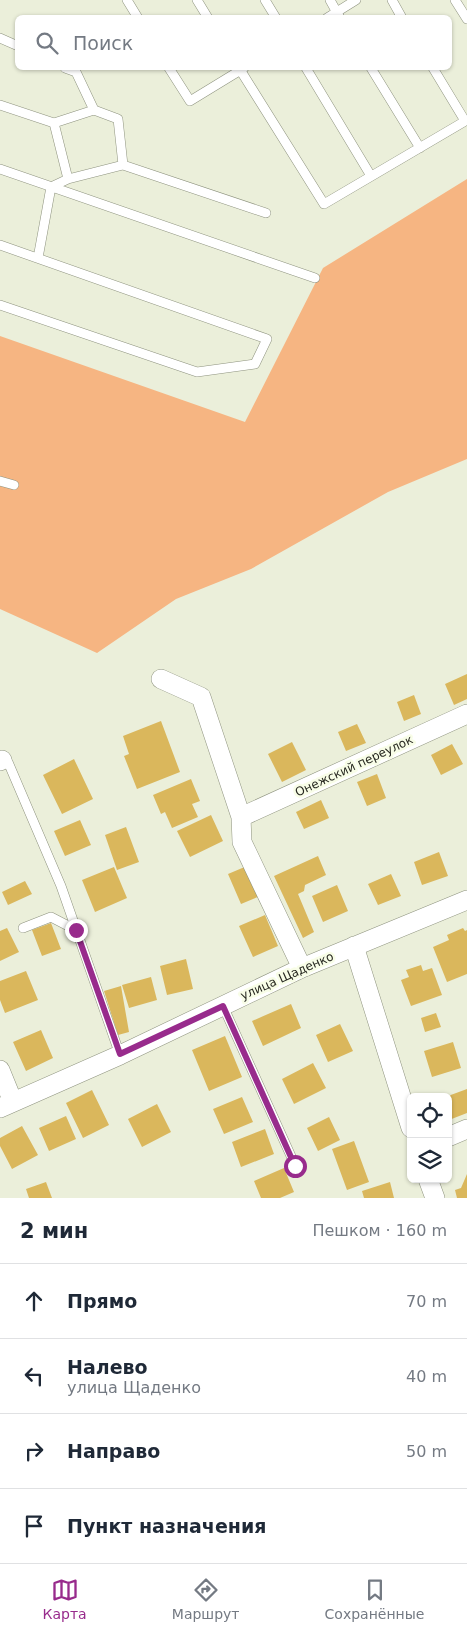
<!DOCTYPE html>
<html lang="ru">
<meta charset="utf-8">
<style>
body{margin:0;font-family:"DejaVu Sans",sans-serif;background:#f6f6f7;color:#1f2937}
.controls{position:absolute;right:15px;bottom:15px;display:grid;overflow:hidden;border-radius:8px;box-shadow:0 1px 4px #0004}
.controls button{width:45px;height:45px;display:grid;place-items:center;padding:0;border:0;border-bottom:1px solid #e0e1e3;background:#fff;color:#1f2937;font:25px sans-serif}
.stop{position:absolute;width:15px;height:15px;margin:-11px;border:4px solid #982b8c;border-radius:50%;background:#fff}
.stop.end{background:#982b8c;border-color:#fff;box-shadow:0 1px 5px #0008}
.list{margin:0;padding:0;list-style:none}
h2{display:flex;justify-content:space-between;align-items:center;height:65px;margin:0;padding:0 20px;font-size:21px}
h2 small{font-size:16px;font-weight:400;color:#747a83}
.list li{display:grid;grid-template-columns:32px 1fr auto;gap:15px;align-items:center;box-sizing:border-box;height:75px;padding:0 20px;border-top:1px solid #e0e1e3}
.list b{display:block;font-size:19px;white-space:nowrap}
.list p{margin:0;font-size:16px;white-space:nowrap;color:#747a83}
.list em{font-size:16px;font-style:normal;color:#747a83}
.icon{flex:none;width:28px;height:28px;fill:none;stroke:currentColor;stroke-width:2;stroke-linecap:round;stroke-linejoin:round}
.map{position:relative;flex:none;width:467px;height:1198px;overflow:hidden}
.search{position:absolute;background:#fff;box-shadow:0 1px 4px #0004;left:15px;right:15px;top:15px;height:55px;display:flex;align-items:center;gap:12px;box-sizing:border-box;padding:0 18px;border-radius:8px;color:#747a83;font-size:19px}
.sheet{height:365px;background:#fff}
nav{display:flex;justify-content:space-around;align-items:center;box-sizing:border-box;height:70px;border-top:1px solid #e0e1e3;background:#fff;font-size:14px;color:#747a83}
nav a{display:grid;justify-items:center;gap:2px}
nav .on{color:#982b8c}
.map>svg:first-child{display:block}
</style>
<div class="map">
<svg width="467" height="1198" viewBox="0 0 467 1198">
<rect width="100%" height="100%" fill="#ebefda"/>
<!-- green -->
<path fill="#f6b582" d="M 467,179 L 467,459 L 388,492 L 251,569 L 176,599 L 97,653 L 0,609 L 0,336 L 245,422 L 323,268 Z"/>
<!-- building -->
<path fill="#dab75c" d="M 467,674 L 467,699 L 454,705 L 445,684 Z
M 414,695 L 421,714 L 404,721 L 397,702 Z
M 161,721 L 180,772 L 137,789 L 124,756 L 129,754 L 123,736 Z
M 357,724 L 366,743 L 346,751 L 338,732 Z
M 292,742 L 306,770 L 282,782 L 268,754 Z
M 452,744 L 463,764 L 441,775 L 431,755 Z
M 74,759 L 93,799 L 62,814 L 43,775 Z
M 377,774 L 386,798 L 367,806 L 357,782 Z
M 191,779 L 200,801 L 192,804 L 198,817 L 172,828 L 165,812 L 161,814 L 153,795 Z
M 321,800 L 329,818 L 304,829 L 296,812 Z
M 211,815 L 223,841 L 190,857 L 177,831 Z
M 80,820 L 91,845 L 65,856 L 54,831 Z
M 126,827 L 139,862 L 117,870 L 105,835 Z
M 439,852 L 448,876 L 422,885 L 414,862 Z
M 318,856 L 326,875 L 305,885 L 304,891 L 298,894 L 314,932 L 303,938 L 274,876 Z
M 247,866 L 260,896 L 241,904 L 228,874 Z
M 114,867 L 127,898 L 95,912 L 82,880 Z
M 391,874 L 401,896 L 378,905 L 368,884 Z
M 25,881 L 32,894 L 8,905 L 2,892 Z
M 337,885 L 348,911 L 323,922 L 312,896 Z
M 265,915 L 278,946 L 253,957 L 239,926 Z
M 51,923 L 61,949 L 42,956 L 32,930 Z
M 7,928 L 19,952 L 0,961 L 0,931 Z
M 463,928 L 465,931 L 467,930 L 467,974 L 447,982 L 433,947 L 449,940 L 447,935 Z
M 186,959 L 193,989 L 167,995 L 160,966 Z
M 421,965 L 423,971 L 432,968 L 442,995 L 411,1006 L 401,980 L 409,977 L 406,970 Z
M 26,971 L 38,1000 L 5,1013 L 0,1000 L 0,981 Z
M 151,977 L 157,1000 L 129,1008 L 122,985 Z
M 121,986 L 129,1032 L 118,1035 L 104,991 Z
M 291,1004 L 301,1028 L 263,1046 L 252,1021 Z
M 436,1013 L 441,1027 L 425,1032 L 421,1018 Z
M 340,1024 L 353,1051 L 328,1062 L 316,1035 Z
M 41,1030 L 53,1058 L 26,1071 L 13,1042 Z
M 225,1036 L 242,1077 L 209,1091 L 192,1050 Z
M 453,1042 L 461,1068 L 432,1077 L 424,1051 Z
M 313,1063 L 326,1088 L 294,1104 L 282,1079 Z
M 467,1089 L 467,1113 L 449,1120 L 448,1096 Z
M 92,1090 L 109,1125 L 83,1138 L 66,1103 Z
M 242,1097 L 253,1122 L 224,1134 L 213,1109 Z
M 157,1104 L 171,1132 L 142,1147 L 128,1119 Z
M 66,1116 L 76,1139 L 49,1151 L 39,1128 Z
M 329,1117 L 340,1140 L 318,1151 L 307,1128 Z
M 22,1126 L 38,1155 L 12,1169 L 0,1146 L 0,1138 Z
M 265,1129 L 274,1154 L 241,1167 L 232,1142 Z
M 354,1141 L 369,1182 L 347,1190 L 332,1149 Z
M 284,1168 L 294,1192 L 280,1198 L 261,1198 L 254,1181 Z
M 467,1174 L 467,1198 L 457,1198 L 455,1190 L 461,1188 Z
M 46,1182 L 52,1198 L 29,1198 L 26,1189 Z
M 390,1182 L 394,1198 L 364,1198 L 362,1191 Z"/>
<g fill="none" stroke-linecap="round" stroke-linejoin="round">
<defs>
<path id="service" d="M 127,0 L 138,18
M 197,0 L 208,18
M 265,0 L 276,18
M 330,0 L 340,18
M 392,0 L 402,18
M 455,0 L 467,19
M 327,18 L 356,0
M 0,38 L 18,46
M 65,68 L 76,72 L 94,110
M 169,68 L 190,101 L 244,68
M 239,68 L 324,204 L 467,120
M 306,68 L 371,176
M 371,68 L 420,148
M 433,68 L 465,121
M 0,105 L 54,123 L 68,179 L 123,165 L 266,213
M 54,123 L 94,110 L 118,119 L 123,165
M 0,169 L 315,278
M 0,245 L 267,339 L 255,364 L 197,372 L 0,305
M 38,258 L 51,187 L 68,179
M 0,481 L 14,485
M 2,760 L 8,762 L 61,886 L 120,1055
M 23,928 L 51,917 L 76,930
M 223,1006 L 295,1165"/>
<path id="minor" d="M 161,679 L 201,697 L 241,817 L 242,842 L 302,968
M 0,761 L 2,760
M 241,817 L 467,714
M 354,946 L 411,1128
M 0,1070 L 13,1102
M 0,1108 L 120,1055 L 302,968 L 467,900
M 448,1137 L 467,1129
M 428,1179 L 435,1198"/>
</defs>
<!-- service casing -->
<use href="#service" stroke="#8e937f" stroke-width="10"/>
<!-- minor casing -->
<use href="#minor" stroke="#8e937f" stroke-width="20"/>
<!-- service -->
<use href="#service" stroke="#fff" stroke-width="9"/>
<!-- minor -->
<use href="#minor" stroke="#fff" stroke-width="19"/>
</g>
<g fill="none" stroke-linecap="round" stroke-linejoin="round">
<!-- route -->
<path stroke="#982b8c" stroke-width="6" d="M 76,930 L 120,1054 L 223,1006 L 295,1166"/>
</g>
<g text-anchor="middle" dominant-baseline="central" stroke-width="5" stroke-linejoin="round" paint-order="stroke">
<!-- street labels -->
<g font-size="12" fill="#25261f" stroke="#f8fde7">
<text transform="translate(354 766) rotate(-25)">Онежский переулок</text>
<text transform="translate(287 976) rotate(-24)">улица Щаденко</text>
</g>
</g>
</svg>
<div class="controls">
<button><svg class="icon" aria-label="locate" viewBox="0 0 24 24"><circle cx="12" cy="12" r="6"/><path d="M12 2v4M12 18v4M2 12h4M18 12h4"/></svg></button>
<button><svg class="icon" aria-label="layers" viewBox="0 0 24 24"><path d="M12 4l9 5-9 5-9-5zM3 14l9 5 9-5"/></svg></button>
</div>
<div class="stop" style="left:295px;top:1166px"></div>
<div class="stop end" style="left:76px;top:930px"></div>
<div class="search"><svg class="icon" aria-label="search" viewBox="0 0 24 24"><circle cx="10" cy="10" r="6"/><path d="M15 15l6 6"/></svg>Поиск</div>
</div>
<section class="sheet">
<h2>2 мин<small>Пешком · 160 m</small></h2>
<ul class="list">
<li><svg class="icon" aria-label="ahead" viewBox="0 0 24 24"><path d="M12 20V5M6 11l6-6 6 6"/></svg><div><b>Прямо</b></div><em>70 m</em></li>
<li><svg class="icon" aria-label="left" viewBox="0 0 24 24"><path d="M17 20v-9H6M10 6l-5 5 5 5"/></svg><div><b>Налево</b><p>улица Щаденко</p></div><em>40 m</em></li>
<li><svg class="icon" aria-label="right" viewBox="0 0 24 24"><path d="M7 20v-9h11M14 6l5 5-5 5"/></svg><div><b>Направо</b></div><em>50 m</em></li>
<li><svg class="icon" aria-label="arrive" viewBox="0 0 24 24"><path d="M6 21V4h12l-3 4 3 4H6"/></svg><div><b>Пункт назначения</b></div></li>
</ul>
</section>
<nav>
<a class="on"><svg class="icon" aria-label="map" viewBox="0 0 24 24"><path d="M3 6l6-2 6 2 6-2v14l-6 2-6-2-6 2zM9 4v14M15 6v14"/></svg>Карта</a>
<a><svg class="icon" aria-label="directions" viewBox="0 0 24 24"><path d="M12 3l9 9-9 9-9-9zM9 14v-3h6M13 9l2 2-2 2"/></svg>Маршрут</a>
<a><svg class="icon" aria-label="saved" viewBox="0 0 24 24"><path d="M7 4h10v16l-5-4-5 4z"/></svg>Сохранённые</a>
</nav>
